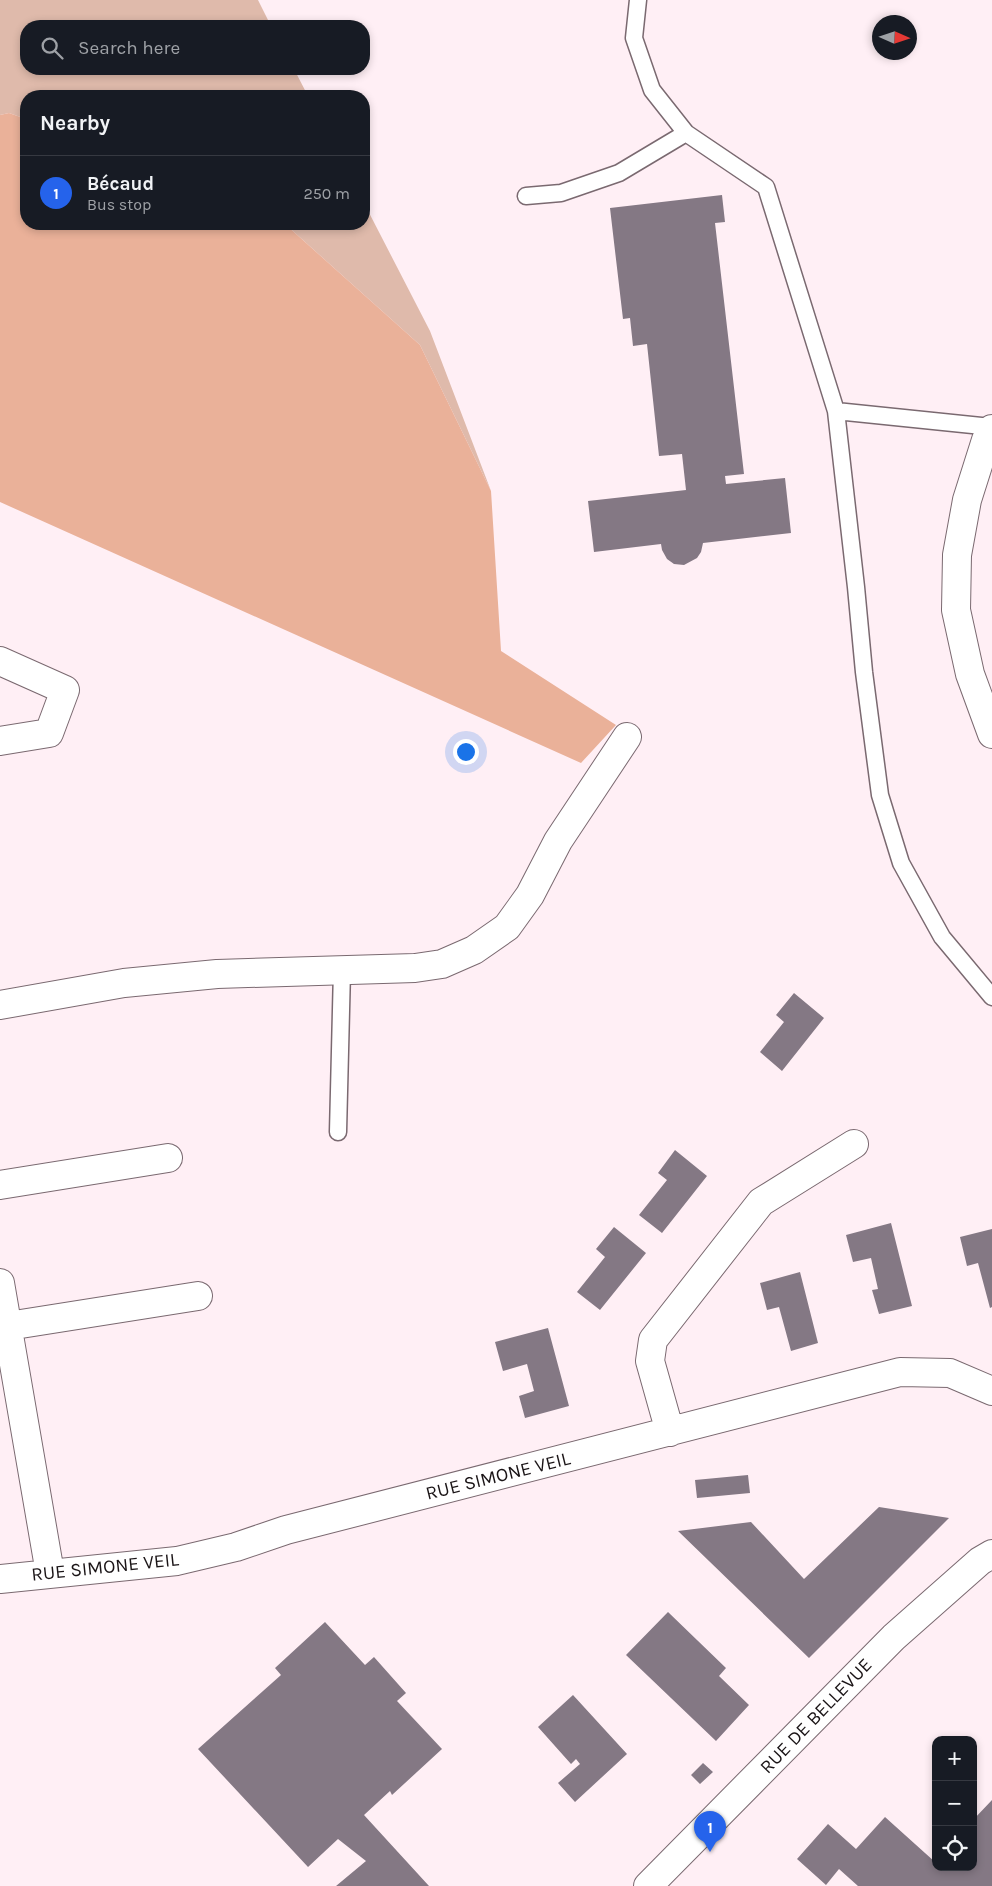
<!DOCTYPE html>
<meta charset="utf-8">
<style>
body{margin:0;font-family:Karla,sans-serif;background:#242831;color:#f1f3f6}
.controls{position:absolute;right:15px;bottom:15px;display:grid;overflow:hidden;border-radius:10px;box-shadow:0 2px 8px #0003}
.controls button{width:45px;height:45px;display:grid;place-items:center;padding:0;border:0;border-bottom:1px solid #363941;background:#171b24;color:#f1f3f6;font:25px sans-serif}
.compass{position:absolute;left:872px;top:15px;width:45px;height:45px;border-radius:50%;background:#171b24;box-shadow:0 2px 8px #0003;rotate:93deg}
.you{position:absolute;left:465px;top:751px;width:18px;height:18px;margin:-12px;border:4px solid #fff;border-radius:50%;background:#1a73e8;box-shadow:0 0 0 8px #1a73e833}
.badge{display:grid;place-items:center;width:32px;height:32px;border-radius:50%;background:#2563eb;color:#fff;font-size:16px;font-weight:700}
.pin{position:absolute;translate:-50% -41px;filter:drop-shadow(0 1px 2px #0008)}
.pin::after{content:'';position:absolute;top:26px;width:18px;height:15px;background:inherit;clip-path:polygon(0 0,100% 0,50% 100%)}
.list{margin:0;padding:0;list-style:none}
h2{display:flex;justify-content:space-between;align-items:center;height:65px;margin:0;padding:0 20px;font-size:21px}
h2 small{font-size:16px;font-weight:400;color:#9ea1a6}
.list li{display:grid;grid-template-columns:32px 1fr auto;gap:15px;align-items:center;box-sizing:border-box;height:75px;padding:0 20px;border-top:1px solid #363941}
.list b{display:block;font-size:19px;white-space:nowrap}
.list p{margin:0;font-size:16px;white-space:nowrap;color:#9ea1a6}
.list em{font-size:16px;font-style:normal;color:#9ea1a6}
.icon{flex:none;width:28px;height:28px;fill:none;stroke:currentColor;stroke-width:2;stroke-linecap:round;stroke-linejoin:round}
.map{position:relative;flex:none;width:992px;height:1886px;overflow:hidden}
.search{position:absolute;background:#171b24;box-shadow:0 2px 8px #0003;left:20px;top:20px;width:350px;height:55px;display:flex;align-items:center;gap:12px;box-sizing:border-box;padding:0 18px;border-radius:20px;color:#9ea1a6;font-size:19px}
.panel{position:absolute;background:#171b24;box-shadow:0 2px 8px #0003;left:20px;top:90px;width:350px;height:140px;border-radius:20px}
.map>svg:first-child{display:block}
</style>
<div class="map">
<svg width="992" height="1886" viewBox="0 0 992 1886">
<rect width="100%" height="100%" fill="#ffeff5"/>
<!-- green -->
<path fill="#dfbaab" d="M 0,0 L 258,0 L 271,26 L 26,26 L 26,69 L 294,69 L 308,96 L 26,96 L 26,119 L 9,113 L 0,115 Z
M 364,203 L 430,331 L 491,491 L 420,345 L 285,224 L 364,224 Z"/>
<!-- forest -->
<path fill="#eab199" d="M 9,113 L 26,119 L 26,224 L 285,224 L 420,345 L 491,491 L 501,651 L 616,725 L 581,763 L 0,502 L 0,115 Z"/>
<!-- building -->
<path fill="#847884" d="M 722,195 L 725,222 L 715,223 L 744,474 L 725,476 L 726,484 L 785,478 L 791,533 L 703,543 L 701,552 L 697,558 L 684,565 L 674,564 L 667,559 L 662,550 L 661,544 L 594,552 L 588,501 L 686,490 L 682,454 L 659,456 L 647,344 L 633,346 L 630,318 L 623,319 L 610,208 Z
M 794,993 L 824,1018 L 782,1071 L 760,1052 L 784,1022 L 776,1015 Z
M 675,1150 L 707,1176 L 662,1233 L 639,1215 L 667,1180 L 658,1173 Z
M 891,1223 L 912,1306 L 879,1314 L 872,1290 L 878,1289 L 871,1258 L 853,1262 L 846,1235 Z
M 614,1227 L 646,1253 L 600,1310 L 577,1292 L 605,1257 L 596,1249 Z
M 992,1229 L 992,1307 L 990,1308 L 978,1263 L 967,1266 L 960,1237 Z
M 800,1272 L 818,1343 L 791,1351 L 779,1307 L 767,1310 L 760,1283 Z
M 548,1328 L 569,1406 L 525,1418 L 519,1396 L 534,1391 L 527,1364 L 503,1371 L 495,1342 Z
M 748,1475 L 750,1493 L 697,1498 L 695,1480 Z
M 879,1507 L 949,1518 L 809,1658 L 678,1531 L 751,1522 L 804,1579 Z
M 668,1612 L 726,1668 L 719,1676 L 749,1705 L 716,1741 L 626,1655 Z
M 325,1622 L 365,1665 L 374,1657 L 406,1693 L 397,1701 L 442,1749 L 392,1795 L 390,1791 L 364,1815 L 429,1886 L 336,1886 L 366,1861 L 338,1839 L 308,1867 L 198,1749 L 281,1675 L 275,1668 Z
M 573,1695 L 627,1754 L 575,1802 L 558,1783 L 580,1764 L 576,1759 L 571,1764 L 538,1727 Z
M 703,1763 L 713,1772 L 700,1784 L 691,1775 Z
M 992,1800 L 992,1886 L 858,1886 L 839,1869 L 826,1885 L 797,1859 L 828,1824 L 856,1849 L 885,1817 L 935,1862 L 936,1861 L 936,1867 L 973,1867 L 973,1820 Z"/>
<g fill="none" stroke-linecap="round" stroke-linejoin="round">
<defs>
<path id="lane" d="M 638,0 L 634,38 L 652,90 L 686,133 L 766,187 L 836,411 L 992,427
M 526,196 L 561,193 L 619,173 L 686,133
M 836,411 L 856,587 L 864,672 L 880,795 L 901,863 L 942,937 L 992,997
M 338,1132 L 342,970"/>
<path id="street" d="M 0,661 L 65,690 L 49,733 L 0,741
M 0,1005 L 124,983 L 217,974 L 415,968 L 442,964 L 474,950 L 507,927 L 530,895 L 558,841 L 627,737
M 0,1185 L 168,1158
M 0,1283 L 50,1573
M 8,1326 L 198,1296
M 670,1432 L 650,1361 L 653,1340 L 761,1202 L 854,1144
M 0,1579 L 177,1561 L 236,1547 L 286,1530 L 900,1372 L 950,1373 L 992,1391
M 648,1886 L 894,1637 L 980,1561 L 992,1554"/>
<path id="highway" d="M 992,429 L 986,440 L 967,500 L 957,555 L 956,610 L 970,674 L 992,734"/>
</defs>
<!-- lane casing -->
<use href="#lane" stroke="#7a6970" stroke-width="19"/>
<!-- street casing -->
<use href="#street" stroke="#7a6970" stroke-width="30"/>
<!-- highway casing -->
<use href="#highway" stroke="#7a6970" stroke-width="30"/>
<!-- lane -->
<use href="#lane" stroke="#fff" stroke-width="16"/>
<!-- street -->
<use href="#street" stroke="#fff" stroke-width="28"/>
<!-- highway -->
<use href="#highway" stroke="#fff" stroke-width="28"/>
</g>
<g text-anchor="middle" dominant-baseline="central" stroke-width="4" stroke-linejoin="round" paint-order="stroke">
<!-- street labels -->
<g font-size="19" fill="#1a1416" stroke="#fff">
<text transform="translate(498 1476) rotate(-14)">RUE SIMONE VEIL</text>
<text transform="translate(105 1567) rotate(-6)">RUE SIMONE VEIL</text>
<text transform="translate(816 1716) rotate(-46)">RUE DE BELLEVUE</text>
</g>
</g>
</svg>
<div class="controls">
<button>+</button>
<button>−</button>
<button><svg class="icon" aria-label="locate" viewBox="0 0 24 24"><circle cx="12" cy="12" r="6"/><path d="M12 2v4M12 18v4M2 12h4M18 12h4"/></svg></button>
</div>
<svg class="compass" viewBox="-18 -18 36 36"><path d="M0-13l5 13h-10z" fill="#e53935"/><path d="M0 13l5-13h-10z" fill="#9ea1a6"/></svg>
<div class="you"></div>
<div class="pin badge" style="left:710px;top:1852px">1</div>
<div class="search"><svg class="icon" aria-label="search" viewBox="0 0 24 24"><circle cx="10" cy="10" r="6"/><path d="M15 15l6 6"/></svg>Search here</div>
<section class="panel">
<h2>Nearby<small></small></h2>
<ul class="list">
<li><span class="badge">1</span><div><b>Bécaud</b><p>Bus stop</p></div><em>250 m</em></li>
</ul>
</section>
</div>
